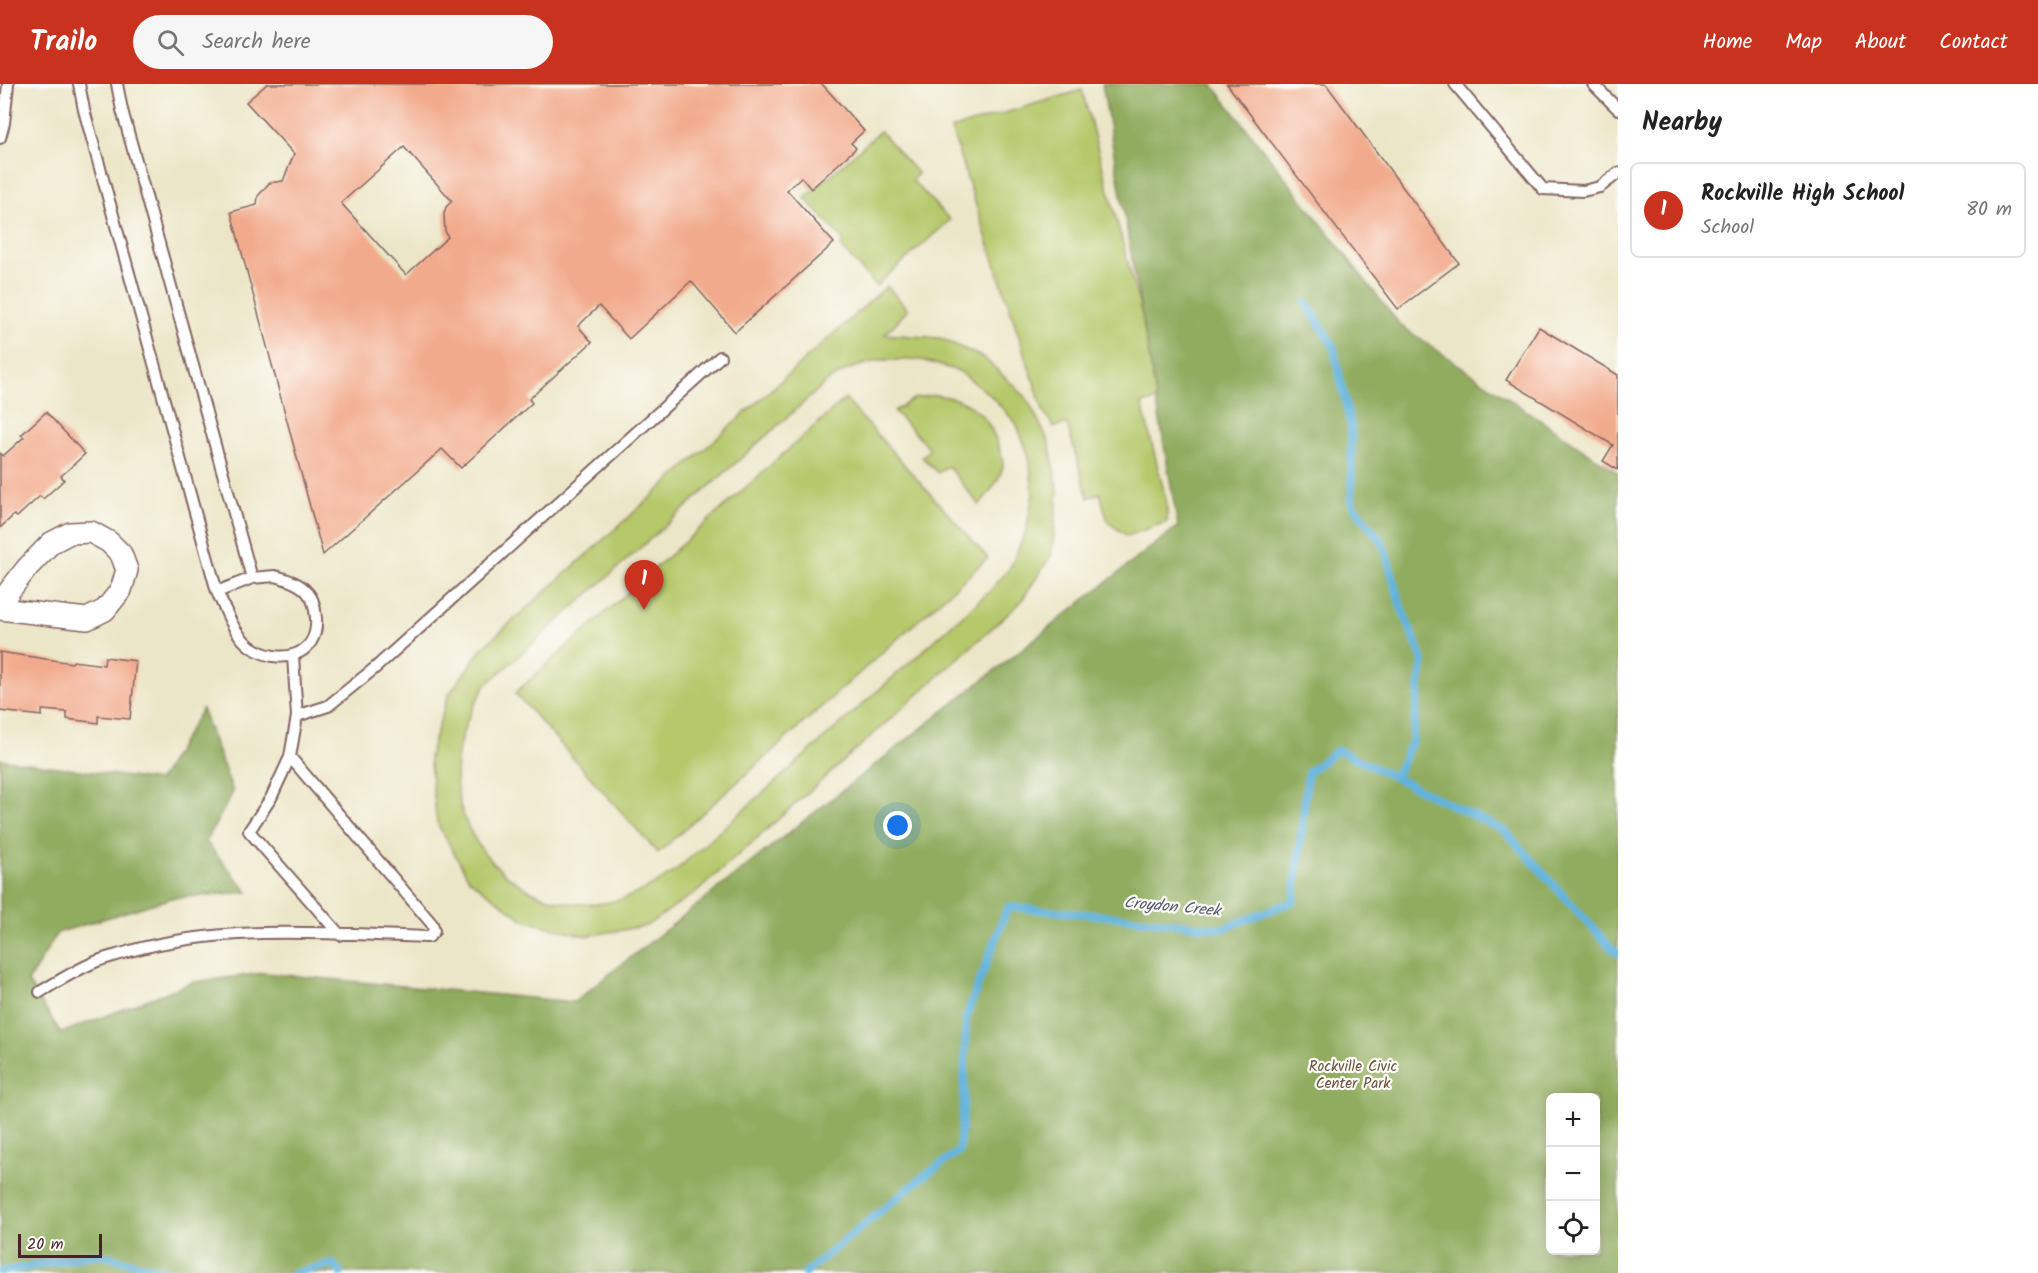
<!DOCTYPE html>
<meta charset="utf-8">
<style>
body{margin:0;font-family:Kalam,sans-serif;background:#f6f6f6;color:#222}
.controls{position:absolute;right:18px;bottom:18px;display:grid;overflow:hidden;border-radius:9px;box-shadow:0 3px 15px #0003}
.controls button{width:54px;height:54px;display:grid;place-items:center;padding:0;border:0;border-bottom:2px solid #e0e0e0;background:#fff;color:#222;font:30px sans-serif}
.scale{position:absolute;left:18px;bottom:15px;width:84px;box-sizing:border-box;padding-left:6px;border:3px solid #4a1f2b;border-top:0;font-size:16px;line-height:21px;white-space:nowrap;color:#4a1f2b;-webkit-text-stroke:4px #fdfcf7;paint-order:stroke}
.you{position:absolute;left:898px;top:742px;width:21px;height:21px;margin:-15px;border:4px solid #fff;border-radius:50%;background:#1a73e8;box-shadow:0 0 0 9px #1a73e833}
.badge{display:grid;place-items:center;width:39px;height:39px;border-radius:50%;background:#c8321e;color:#fff;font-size:20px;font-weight:700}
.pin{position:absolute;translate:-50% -50px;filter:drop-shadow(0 2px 3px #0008)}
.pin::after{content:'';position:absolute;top:32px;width:21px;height:18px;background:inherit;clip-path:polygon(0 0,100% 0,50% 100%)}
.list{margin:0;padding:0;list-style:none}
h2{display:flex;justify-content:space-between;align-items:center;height:78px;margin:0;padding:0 24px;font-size:26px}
h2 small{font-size:20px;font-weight:400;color:#767676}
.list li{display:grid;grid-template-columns:39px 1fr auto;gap:18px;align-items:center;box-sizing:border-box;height:96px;margin:0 12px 12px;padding:0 12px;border:2px solid #e0e0e0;border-radius:9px}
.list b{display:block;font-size:22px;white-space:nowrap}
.list p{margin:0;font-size:20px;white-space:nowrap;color:#767676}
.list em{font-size:20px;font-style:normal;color:#767676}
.icon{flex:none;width:33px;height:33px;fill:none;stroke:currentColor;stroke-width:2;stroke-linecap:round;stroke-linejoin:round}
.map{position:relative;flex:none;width:1618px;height:1189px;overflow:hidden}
header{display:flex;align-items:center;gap:36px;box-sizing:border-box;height:84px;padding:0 30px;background:#c8321e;color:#fff}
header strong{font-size:28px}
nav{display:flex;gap:33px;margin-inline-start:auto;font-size:21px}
.search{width:420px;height:54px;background:#f6f6f6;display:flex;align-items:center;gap:15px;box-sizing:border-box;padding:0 21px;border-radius:33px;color:#767676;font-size:22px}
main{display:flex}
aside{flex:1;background:#fff}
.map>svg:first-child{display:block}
</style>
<header>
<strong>Trailo</strong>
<div class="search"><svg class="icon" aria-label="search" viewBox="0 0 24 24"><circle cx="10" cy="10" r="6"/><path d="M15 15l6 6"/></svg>Search here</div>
<nav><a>Home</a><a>Map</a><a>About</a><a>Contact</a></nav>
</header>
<main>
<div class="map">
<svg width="1618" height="1189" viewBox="0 0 1618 1189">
<rect width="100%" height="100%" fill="#fdfcf7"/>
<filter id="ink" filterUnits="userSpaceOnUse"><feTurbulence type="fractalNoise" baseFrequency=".0167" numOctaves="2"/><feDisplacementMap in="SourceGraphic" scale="12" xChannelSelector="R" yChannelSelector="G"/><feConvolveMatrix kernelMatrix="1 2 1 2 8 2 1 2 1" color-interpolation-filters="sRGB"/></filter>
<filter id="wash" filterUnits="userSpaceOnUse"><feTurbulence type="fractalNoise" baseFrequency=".008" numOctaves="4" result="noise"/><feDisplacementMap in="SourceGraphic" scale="24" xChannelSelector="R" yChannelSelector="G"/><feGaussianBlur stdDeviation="1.35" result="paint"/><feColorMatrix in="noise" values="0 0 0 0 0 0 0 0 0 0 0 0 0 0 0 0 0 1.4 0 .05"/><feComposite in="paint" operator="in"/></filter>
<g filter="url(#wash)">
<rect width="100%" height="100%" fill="#ece6c8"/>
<!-- green -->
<path fill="#b5c86b" stroke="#80744b" stroke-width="1.5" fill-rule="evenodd" d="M 1082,6 L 1164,314 L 1142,320 L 1167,420 L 1167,438 L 1127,452 L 1108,438 L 1100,409 L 1088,414 L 1067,340 L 1054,343 L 1044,329 L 951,45 Z
M 880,47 L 918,90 L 912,96 L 950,136 L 876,202 L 841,163 L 843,156 L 805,114 Z
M 887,202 L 908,226 L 885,250 L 940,254 L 984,274 L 1026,313 L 1049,358 L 1058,407 L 1052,470 L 1020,519 L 699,806 L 646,842 L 585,852 L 524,836 L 469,795 L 437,739 L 429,672 L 448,612 L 481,565 ZM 880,276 L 921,276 L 959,287 L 990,311 L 1016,339 L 1029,372 L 1033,410 L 1026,447 L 1010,484 L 989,508 L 675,787 C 650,804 626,818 595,820 C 518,825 448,755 457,677 C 460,649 471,624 486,601 L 829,296 L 849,285 Z
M 935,311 C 967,314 986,328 997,358 C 999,364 1003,375 1003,381 C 1001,396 988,410 979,421 L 948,382 L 938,389 L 922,373 L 930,365 L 894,327 L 915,314 Z
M 845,315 L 988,474 L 658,769 L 515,609 Z"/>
<!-- forest -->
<path fill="#90ac5f" stroke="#6d6645" stroke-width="1.5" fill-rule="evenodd" d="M 1102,0 L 1212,0 L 1400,241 L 1618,389 L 1618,1189 L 0,1189 L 0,675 L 159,697 L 202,625 L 233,708 L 206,758 L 248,808 L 172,814 L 57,849 L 28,898 L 61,949 L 193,898 L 264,889 L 574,918 L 1178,442 ZM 1550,1014 L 1596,1014 L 1596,1166 L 1550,1166 Z"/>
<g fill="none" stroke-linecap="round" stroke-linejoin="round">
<!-- stream -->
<path stroke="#61b2dc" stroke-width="8" d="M 1306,219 L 1333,261 L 1351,343 L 1352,420 L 1383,459 L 1401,523 L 1423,576 L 1412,658 L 1395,694
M 0,1188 L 98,1170 L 172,1189
M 294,1189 L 333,1180 L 341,1189
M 805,1189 L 919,1096 L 959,1067 L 964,1016 L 966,933 L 1008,823 L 1119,833 L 1222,845 L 1294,817 L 1308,688 L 1338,666 L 1505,747 L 1612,865 L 1618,869"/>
</g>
<g id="blocks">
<!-- building -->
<path fill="#f2aa8c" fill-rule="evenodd" d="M 267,0 L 822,0 L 864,47 L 851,59 L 856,64 L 811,105 L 801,93 L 787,106 L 834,159 L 735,248 L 691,197 L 629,255 L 599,222 L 578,242 L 592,258 L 529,315 L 532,319 L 461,384 L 442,365 L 323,471 L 231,128 L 257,121 L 258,112 L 269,99 L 283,97 L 294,70 L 246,18 ZM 404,63 L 452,117 L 446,123 L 444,130 L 445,147 L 448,153 L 406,191 L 341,119 Z
M 1227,0 L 1326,0 L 1459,179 L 1398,225 Z
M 1539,243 L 1618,291 L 1618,386 L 1603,377 L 1613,361 L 1506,296 Z
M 46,328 L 85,370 L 61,392 L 64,396 L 43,415 L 40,412 L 17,433 L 14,431 L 0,444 L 0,369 L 3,372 L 24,353 L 21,351 Z
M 0,568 L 72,579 L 73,577 L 104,581 L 105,573 L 136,577 L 130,635 L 98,632 L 98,639 L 67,635 L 67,628 L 42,626 L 42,632 L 0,627 Z"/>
</g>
</g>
<g filter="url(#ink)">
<use href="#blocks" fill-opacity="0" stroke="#836562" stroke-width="1.5"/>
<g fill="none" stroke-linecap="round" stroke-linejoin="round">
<defs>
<path id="service" d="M 79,0 L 84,26 L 217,508
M 117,0 L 122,26 L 252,494
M 1455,0 L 1543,105 L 1583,107 L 1600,103 L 1618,89
M 1593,0 L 1618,25
M 0,54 L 4,39 L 8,0
M 275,492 C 286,495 300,499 307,508 C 314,515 315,525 316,534 C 319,573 279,582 251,563 C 234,551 226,526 217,508 L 252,494 Z
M 297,632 L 328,622 L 375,584 L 720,273
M 290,673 L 271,714 L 249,747 L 340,851
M 40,908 C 58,897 76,886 95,878 C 107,873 119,871 130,867 C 228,840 329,850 429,853 L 434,847 L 432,840 L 290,673 L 297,632 L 293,572"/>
<path id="minor" d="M 0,519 L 27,484 L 51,459 L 70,449 L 91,448 L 109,458 L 121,470 L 127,486 L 121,506 L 105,526 L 87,535 L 0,525"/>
</defs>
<!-- service casing -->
<use href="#service" stroke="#836562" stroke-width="14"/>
<!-- minor casing -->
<use href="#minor" stroke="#836562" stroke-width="24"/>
<!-- service -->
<use href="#service" stroke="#fff" stroke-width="10"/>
<!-- minor -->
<use href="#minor" stroke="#fff" stroke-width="21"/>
</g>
</g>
<g text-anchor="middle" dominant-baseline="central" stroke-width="4.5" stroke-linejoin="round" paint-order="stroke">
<!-- park labels -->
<g font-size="15" fill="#6a523e" stroke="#fdfcf7">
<text x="1353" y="983">Rockville Civic<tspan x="1353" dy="17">Center Park</tspan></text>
</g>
<!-- water labels -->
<g font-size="16" font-style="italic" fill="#535a72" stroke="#fdfcf7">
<text transform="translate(1172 823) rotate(5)">Croydon Creek</text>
</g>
</g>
</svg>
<div class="controls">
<button>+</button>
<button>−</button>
<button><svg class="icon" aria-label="locate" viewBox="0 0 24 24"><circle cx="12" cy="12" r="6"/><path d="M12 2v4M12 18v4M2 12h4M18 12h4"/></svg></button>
</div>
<div class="scale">20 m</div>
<div class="you"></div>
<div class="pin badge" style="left:644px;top:526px">1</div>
</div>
<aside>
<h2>Nearby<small></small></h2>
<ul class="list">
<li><span class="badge">1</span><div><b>Rockville High School</b><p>School</p></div><em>80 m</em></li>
</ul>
</aside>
</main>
